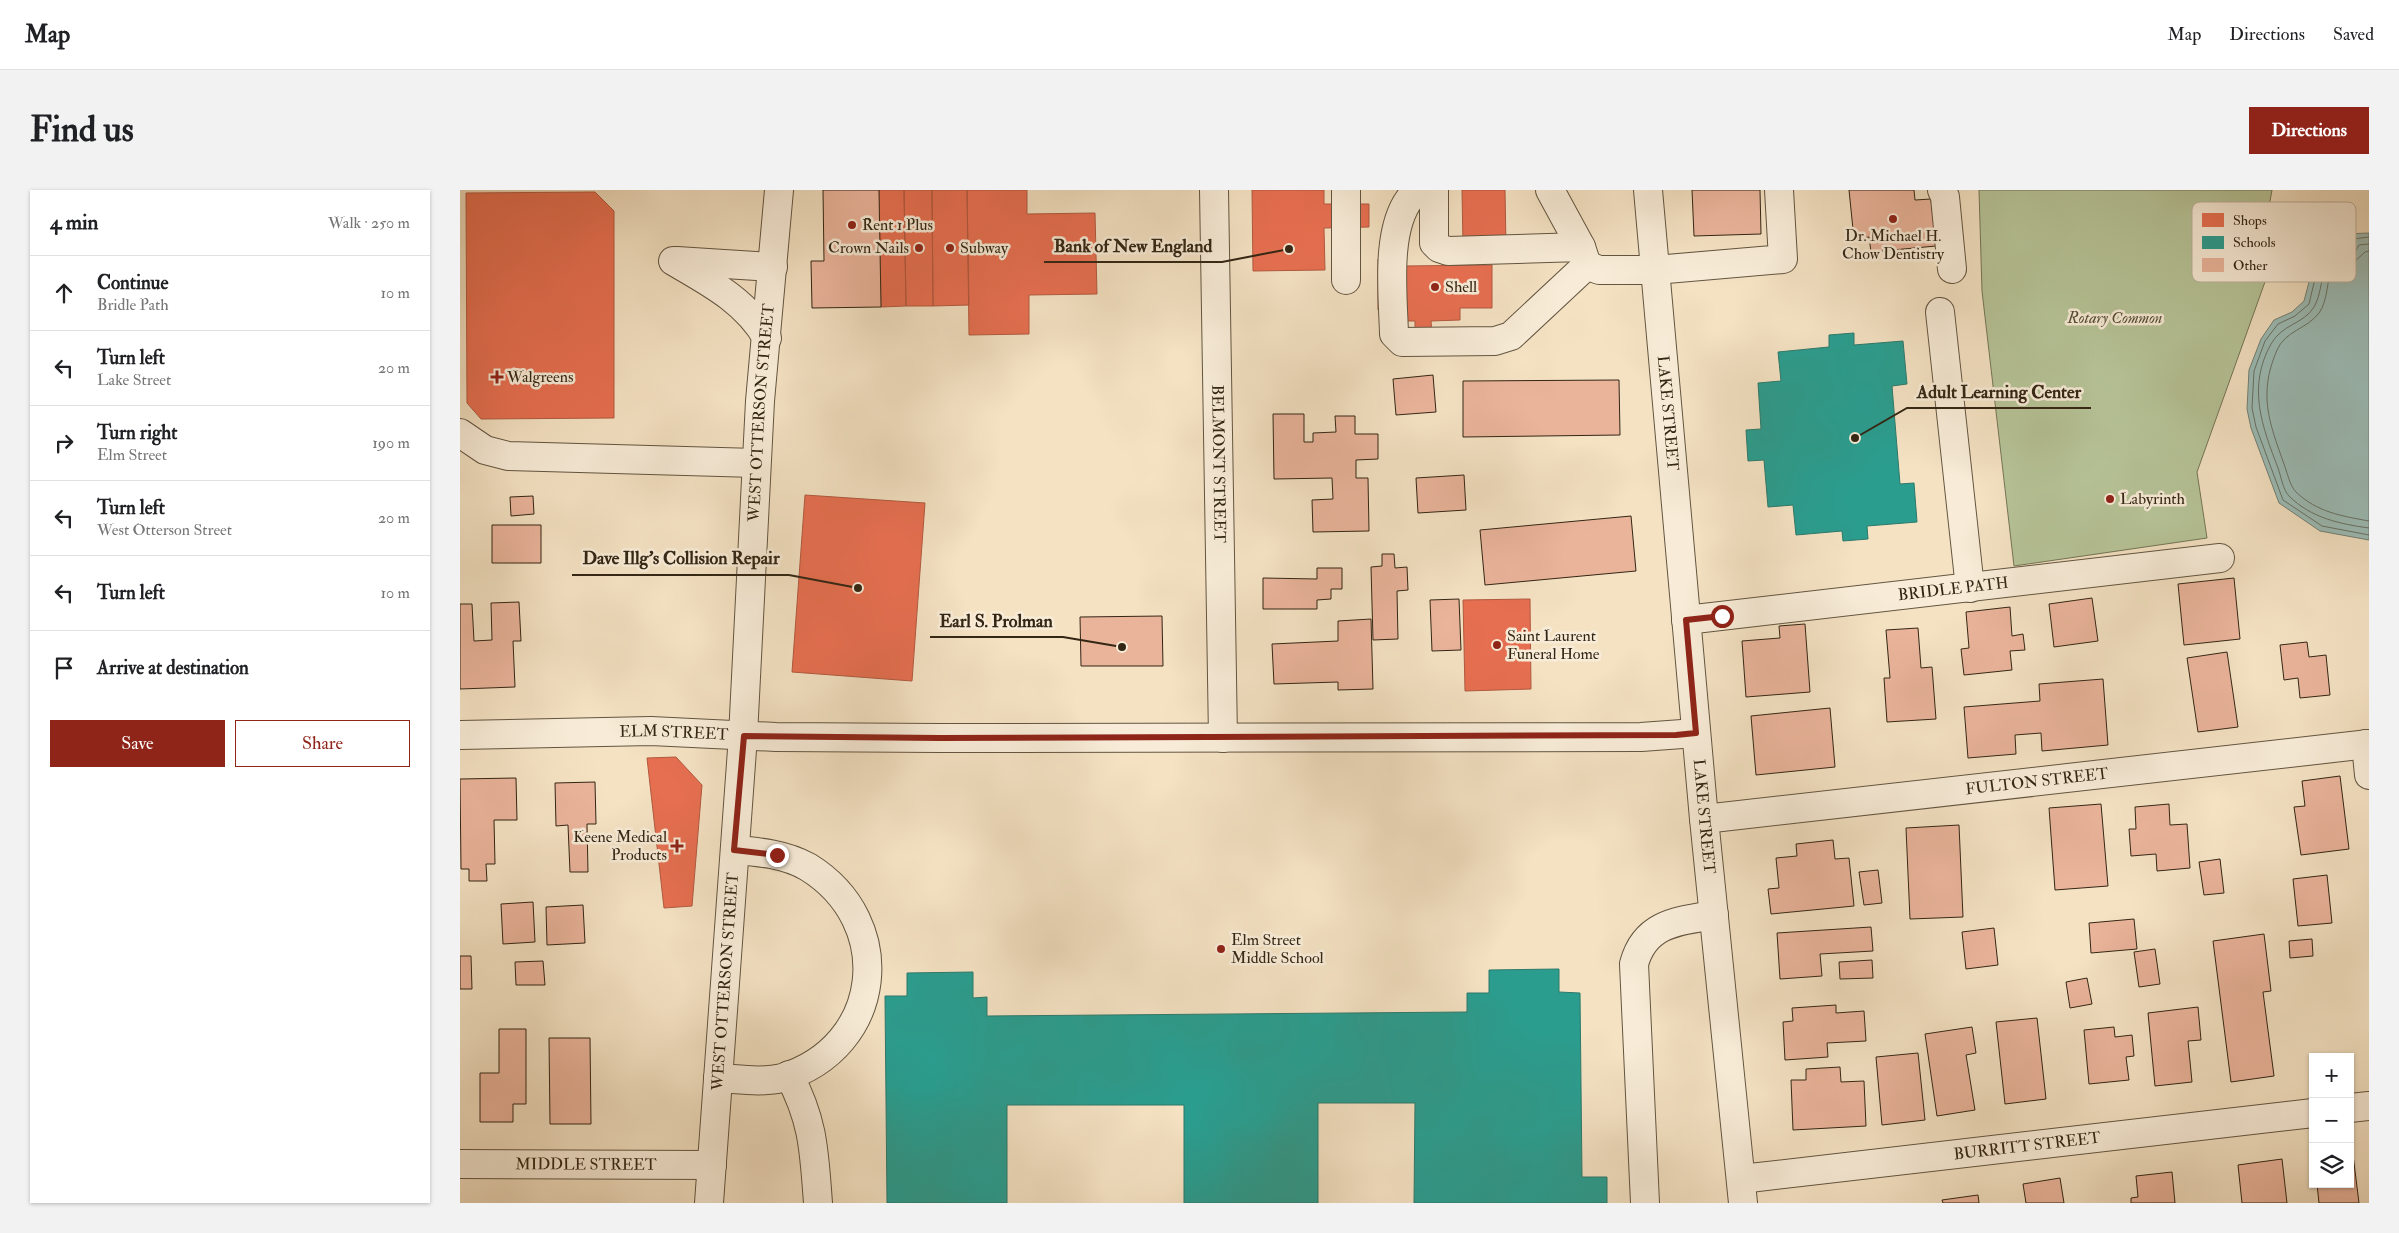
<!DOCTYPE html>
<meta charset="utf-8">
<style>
body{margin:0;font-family:"IM FELL Double Pica",serif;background:#f2f2f2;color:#202124}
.controls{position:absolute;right:15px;bottom:15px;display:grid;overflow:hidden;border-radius:0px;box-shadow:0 1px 4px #0004}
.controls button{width:45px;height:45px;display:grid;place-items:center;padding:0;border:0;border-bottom:1px solid #e0e0e0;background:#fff;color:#202124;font:25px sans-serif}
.stop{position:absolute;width:15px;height:15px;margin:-11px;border:4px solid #8f2418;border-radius:50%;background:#fff}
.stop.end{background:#8f2418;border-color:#fff;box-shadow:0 1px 5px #0008}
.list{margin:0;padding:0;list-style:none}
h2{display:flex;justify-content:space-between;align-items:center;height:65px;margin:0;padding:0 20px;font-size:21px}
h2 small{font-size:16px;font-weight:400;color:#757577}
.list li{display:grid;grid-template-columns:32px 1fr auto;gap:15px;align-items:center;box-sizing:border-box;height:75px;padding:0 20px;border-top:1px solid #e0e0e0}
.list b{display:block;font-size:19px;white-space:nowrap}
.list p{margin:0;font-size:16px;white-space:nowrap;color:#757577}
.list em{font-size:16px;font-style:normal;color:#757577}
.actions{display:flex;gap:10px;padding:15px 20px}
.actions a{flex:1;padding:11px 0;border:1px solid #8f2418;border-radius:0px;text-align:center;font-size:18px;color:#8f2418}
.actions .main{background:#8f2418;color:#fff}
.icon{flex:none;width:28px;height:28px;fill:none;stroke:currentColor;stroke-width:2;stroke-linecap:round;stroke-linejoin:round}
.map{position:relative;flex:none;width:1909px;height:1013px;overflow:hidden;border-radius:0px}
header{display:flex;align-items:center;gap:30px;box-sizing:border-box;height:70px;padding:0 25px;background:#fff;border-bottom:1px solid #e0e0e0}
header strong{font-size:24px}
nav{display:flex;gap:28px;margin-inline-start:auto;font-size:18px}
.intro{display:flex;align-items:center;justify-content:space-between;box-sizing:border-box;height:120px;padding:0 30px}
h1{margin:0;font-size:35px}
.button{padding:12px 22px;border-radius:0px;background:#8f2418;color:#fff;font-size:18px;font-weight:700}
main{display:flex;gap:30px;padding:0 30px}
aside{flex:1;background:#fff;border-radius:0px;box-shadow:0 1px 4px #0004}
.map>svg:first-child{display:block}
</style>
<header>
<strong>Map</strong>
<nav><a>Map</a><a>Directions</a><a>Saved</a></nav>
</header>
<div class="intro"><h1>Find us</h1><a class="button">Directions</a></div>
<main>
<aside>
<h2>4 min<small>Walk · 250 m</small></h2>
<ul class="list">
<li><svg class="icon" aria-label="ahead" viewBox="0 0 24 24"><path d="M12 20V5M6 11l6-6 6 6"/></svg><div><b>Continue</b><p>Bridle Path</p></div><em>10 m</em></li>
<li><svg class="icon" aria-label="left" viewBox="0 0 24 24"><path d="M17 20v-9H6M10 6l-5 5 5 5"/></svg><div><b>Turn left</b><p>Lake Street</p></div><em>20 m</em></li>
<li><svg class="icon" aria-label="right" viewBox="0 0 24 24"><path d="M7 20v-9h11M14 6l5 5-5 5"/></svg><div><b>Turn right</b><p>Elm Street</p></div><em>190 m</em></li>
<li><svg class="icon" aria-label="left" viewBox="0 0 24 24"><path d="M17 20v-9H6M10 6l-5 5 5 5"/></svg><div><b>Turn left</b><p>West Otterson Street</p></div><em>20 m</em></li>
<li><svg class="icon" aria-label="left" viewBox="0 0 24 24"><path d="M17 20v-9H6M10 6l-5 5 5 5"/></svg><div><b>Turn left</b></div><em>10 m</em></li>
<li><svg class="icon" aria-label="arrive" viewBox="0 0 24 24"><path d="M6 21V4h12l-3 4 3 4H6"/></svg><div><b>Arrive at destination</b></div></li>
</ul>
<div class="actions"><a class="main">Save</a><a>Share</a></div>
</aside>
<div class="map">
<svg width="1909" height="1013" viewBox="0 0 1909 1013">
<rect width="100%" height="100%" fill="#f4e2c3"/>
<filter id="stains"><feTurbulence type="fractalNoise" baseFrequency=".004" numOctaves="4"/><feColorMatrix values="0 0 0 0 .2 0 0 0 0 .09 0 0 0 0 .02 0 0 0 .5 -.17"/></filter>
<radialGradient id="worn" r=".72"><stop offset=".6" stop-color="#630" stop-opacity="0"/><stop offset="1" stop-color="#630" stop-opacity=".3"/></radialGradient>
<!-- green -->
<path fill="#b6c498" stroke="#747556" d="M 1519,0 L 1812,0 L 1804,44 L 1823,67 L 1811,75 L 1737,282 L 1747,348 L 1554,376 L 1522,101 Z"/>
<!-- water -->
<path fill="#9cbdb7" stroke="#728176" d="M 1909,43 L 1909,350 L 1860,341 L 1819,313 L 1791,238 L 1787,219 L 1789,180 L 1801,149 L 1814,130 L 1832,122 L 1844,111 L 1859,54 L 1877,53 L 1878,57 L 1887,55 L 1886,44 Z"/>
<!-- shops -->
<path fill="#e76f51" stroke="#b1593f" d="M 419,0 L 444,0 L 446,116 L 421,117 Z
M 444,0 L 472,0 L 473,116 L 446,116 Z
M 472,0 L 507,0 L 509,115 L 473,116 Z
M 507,0 L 567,0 L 567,24 L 635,23 L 637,104 L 569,105 L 569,144 L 509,145 Z
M 792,0 L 864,0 L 864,14 L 909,14 L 909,37 L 864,38 L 865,80 L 793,81 Z
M 1002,0 L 1045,0 L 1046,56 L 1003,57 Z
M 135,2 L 154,21 L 154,228 L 21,229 L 7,213 L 6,3 Z
M 918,69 L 944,69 L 944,76 L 1032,75 L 1032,118 L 1000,118 L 1000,130 L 971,131 L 972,144 L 955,143 L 955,131 L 944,131 L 944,120 L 918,120 Z
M 345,305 L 465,313 L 452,491 L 332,482 Z
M 1070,409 L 1071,499 L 1005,501 L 1003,410 Z
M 216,567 L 242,595 L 232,716 L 204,718 L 187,568 Z"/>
<!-- schools -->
<path fill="#2a9d8f" stroke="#2d796a" d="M 1394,143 L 1394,155 L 1443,151 L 1447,194 L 1432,196 L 1440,294 L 1454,293 L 1457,332 L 1407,336 L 1408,349 L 1383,351 L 1382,341 L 1336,345 L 1333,315 L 1308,317 L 1304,270 L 1288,271 L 1286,240 L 1301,239 L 1298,193 L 1321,191 L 1318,162 L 1369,157 L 1369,145 Z
M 1099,779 L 1099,802 L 1120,803 L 1122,987 L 1147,987 L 1147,1013 L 954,1013 L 955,913 L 858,913 L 858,1013 L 724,1013 L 724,915 L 547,915 L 547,1013 L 427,1013 L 425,806 L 447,806 L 447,783 L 513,782 L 513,808 L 527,807 L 527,826 L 1007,822 L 1007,803 L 1029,803 L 1029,780 Z"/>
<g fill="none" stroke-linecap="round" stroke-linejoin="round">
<!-- shore -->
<path stroke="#687266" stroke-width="1" d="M 1909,47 L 1893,49 C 1887,71 1877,56 1862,59 L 1849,114 L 1835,126 L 1818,134 L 1805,151 L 1794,181 L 1792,218 L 1796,237 L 1823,310 L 1862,336 L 1909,345
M 1909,54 L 1899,55 C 1890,74 1880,64 1867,66 C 1863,79 1861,106 1854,117 C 1844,134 1822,134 1811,154 C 1787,197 1802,236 1818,278 C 1821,286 1823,300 1829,306 C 1851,328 1880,334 1909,338
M 1909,61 L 1905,62 L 1893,73 L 1872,76 C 1867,89 1868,111 1859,123 C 1847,139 1825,141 1817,160 C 1798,204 1809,232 1824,274 C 1827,282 1830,296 1836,302 C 1857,322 1881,326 1909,331"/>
</g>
<!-- building -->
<path fill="#eab49b" stroke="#332614" d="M 363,0 L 419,0 L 421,117 L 352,118 L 351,71 L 364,71 Z
M 1232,0 L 1300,0 L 1301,44 L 1234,46 Z
M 1389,0 L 1454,0 L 1455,10 L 1471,9 L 1476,56 L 1411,62 L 1409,47 L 1394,49 Z
M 973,185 L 976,222 L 936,225 L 933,189 Z
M 1159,190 L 1160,245 L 1003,247 L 1003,191 Z
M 813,224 L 844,224 L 844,252 L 853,252 L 853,243 L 876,242 L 875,226 L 895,226 L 895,244 L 918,244 L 918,269 L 896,270 L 896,288 L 908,288 L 909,341 L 853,342 L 852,310 L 873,309 L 872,288 L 814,289 Z
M 1004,285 L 1006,320 L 958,323 L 956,288 Z
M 73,306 L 74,324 L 51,326 L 50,307 Z
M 1171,326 L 1176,381 L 1025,395 L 1020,340 Z
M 32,335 L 81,335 L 81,373 L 32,373 Z
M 922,364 L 934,364 L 935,378 L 947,377 L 948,400 L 937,401 L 938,449 L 913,450 L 911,377 L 922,376 Z
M 857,378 L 882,378 L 882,399 L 871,399 L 871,409 L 857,410 L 857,419 L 803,419 L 803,388 L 857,389 Z
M 1774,388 L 1780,449 L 1724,455 L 1718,394 Z
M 1632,408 L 1638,451 L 1594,457 L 1589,414 Z
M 999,409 L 1001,460 L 972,461 L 970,410 Z
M 59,412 L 61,451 L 53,451 L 55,497 L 0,499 L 0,414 L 12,414 L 14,451 L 32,450 L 31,413 Z
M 1550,417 L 1552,446 L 1563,444 L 1565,460 L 1550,461 L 1552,480 L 1504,485 L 1501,459 L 1509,458 L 1506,422 Z
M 702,426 L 703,476 L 621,476 L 620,427 Z
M 911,429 L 913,499 L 878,500 L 878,492 L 814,494 L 812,454 L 878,451 L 878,431 Z
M 1345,434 L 1350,502 L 1286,507 L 1282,451 L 1320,448 L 1319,436 Z
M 1458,438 L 1461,478 L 1472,477 L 1476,529 L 1427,532 L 1424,488 L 1430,488 L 1426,440 Z
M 1847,452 L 1849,467 L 1866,465 L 1870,505 L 1840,508 L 1838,488 L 1824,490 L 1820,455 Z
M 1767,462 L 1778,537 L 1738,542 L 1727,468 Z
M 1643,489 L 1648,555 L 1582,561 L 1581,543 L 1555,545 L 1556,564 L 1508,568 L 1504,517 L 1580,511 L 1579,494 Z
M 1370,518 L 1375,577 L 1296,585 L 1291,526 Z
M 1880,586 L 1889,659 L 1841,665 L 1834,617 L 1845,616 L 1842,591 Z
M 56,588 L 57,630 L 34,630 L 35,674 L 26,674 L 27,691 L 9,691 L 9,679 L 1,679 L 0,589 Z
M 135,592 L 136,634 L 127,634 L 128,682 L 110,682 L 108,635 L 96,636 L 95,593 Z
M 1641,614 L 1648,696 L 1595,700 L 1589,618 Z
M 1709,614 L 1710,635 L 1727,634 L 1730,678 L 1697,681 L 1696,664 L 1671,666 L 1669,639 L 1676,639 L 1675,617 Z
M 1499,635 L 1503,727 L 1450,729 L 1446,638 Z
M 1373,650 L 1375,669 L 1389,668 L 1394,716 L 1311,724 L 1308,699 L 1319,698 L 1316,668 L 1337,666 L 1336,654 Z
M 1760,669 L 1764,703 L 1744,705 L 1739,672 Z
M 1418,680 L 1422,713 L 1404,715 L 1399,682 Z
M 1867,685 L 1872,733 L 1838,736 L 1833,689 Z
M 73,712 L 75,752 L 43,754 L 41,714 Z
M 123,715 L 125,753 L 87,755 L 86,717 Z
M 1674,729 L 1677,759 L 1631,763 L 1629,733 Z
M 1411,737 L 1413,761 L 1360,764 L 1362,786 L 1320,789 L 1317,743 Z
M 1534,738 L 1538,775 L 1506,779 L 1502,742 Z
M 1804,744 L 1811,801 L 1803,802 L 1814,886 L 1771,892 L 1753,751 Z
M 1852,749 L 1853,766 L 1830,768 L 1829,751 Z
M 1695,759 L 1700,794 L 1679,797 L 1674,762 Z
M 0,766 L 11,766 L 12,799 L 0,799 Z
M 1412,770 L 1413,788 L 1380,789 L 1379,772 Z
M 83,771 L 85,795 L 56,795 L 55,772 Z
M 1627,788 L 1632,814 L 1610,818 L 1606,792 Z
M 1376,815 L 1376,823 L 1404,821 L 1406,851 L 1367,853 L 1368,867 L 1325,870 L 1323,832 L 1333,831 L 1332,818 Z
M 1738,817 L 1741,850 L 1728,851 L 1732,892 L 1695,896 L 1688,823 Z
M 1577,828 L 1586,909 L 1545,914 L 1536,832 Z
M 1512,837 L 1516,863 L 1506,865 L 1515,920 L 1477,926 L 1465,844 Z
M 1654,837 L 1655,847 L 1672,845 L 1674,866 L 1666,867 L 1669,890 L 1629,894 L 1624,840 Z
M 39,839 L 66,839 L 66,914 L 53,914 L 53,932 L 20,932 L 20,883 L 39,883 Z
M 89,848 L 130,848 L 131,934 L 90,934 Z
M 1458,863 L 1465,930 L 1422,935 L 1416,867 Z
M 1380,877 L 1381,892 L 1404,891 L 1406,936 L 1333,940 L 1331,890 L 1346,890 L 1346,879 Z
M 1892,957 L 1899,1013 L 1859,1013 L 1857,994 L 1890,994 L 1890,958 Z
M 1822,969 L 1827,1013 L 1782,1013 L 1778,975 Z
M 1712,982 L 1715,1013 L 1671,1013 L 1671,1008 L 1678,1007 L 1676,986 Z
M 1600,988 L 1604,1013 L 1566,1013 L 1563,994 Z
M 1518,1005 L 1519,1013 L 1483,1013 L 1482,1010 Z"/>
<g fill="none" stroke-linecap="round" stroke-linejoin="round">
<defs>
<g id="minor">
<path id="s1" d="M 754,0 L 763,548"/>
<path d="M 965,0 C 961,2 954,4 951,7 C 925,39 933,105 934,144 L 942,152 L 1035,151 L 1051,146 L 1127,75"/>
<path d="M 974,0 L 974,53 L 979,58 L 988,61 L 1121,57 L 1127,75 L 1139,80 L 1195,80 L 1323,69 L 1319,0"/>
<path d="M 1090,0 L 1121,57"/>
<path id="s2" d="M 1188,0 L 1244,629 L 1283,1013"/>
<path d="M 1482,0 L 1485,7 L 1492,79"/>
<path d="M 213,71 C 249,92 286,111 307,148"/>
<path d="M 217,71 L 313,77"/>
<path d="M 886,90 L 886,0"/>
<path d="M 1480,122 L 1510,398"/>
<path d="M 0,243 L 25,260 L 48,266 L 296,273"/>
<path id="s3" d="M 1226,430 L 1760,368"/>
<path id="s4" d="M 0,545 L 191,541 L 316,547 L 479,548 L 1181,547 L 1236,543"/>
<path d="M 1906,554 L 1909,585"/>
<path id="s5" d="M 1244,629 L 1909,554"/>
<path d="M 329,885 C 354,932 354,962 358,1013"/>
<path d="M 258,888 C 278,889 302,893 322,888 C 424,857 437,732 348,677 C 325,664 300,662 275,660"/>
<path d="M 1890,918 L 1909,916"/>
<path id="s6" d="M 0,974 L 252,975"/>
<path id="s7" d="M 1281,989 L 1853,923"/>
<path id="s8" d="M 249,1013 L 283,546 L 300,211 L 319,0"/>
<path d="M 1185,1013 L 1174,774 C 1185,733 1218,731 1254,725"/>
</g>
</defs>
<!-- minor casing -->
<use href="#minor" stroke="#635540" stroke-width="30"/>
<!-- minor -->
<use href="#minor" stroke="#f8ecd8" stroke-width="28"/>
</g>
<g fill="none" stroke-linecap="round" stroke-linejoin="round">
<!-- route -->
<path stroke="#8f2418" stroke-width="6" d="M 317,665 L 274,660 L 284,546 L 479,548 L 1216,545 L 1236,543 L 1226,430 L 1262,426"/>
</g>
<!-- markers -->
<g fill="#8f2418" stroke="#f8ecd8" stroke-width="2">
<circle cx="1433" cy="29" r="5"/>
<circle cx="392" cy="35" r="5"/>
<circle cx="459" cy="58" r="5"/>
<circle cx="490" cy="58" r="5"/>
<circle cx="975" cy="97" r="5"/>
<path d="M34.5 179.5h5v5h5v5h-5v5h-5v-5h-5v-5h5z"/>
<circle cx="1650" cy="309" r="5"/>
<circle cx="1037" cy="455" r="5"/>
<path d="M214.5 648.5h5v5h5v5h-5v5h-5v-5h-5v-5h5z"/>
<circle cx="761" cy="759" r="5"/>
</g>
<g text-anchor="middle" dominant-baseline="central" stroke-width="5" stroke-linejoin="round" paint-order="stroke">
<!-- poi labels -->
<g font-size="16" fill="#332614" stroke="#f8ecd8" text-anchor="start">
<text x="402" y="35">Rent 1 Plus</text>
<text x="1433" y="46" text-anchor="middle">Dr. Michael H.<tspan x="1433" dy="18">Chow Dentistry</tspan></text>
<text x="449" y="58" text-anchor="end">Crown Nails</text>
<text x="500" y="58">Subway</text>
<text x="985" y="97">Shell</text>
<text x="47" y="187">Walgreens</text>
<text x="1660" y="309">Labyrinth</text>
<text x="1047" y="446">Saint Laurent<tspan x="1047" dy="18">Funeral Home</tspan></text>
<text x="207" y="647" text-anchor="end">Keene Medical<tspan x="207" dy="18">Products</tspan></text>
<text x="771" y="750">Elm Street<tspan x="771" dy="18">Middle School</tspan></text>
</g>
<!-- park labels -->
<g font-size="16" font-style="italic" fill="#544e35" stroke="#f8ecd8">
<text x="1655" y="128">Rotary Common</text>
</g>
<!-- street labels -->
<g font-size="16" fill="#332614" stroke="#f8ecd8">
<text stroke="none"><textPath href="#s8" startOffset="792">WEST OTTERSON STREET</textPath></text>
<text stroke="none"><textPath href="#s2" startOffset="224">LAKE STREET</textPath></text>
<text stroke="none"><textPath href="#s1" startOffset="274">BELMONT STREET</textPath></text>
<text stroke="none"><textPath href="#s3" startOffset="269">BRIDLE PATH</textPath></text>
<text stroke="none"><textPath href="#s4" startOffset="214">ELM STREET</textPath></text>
<text stroke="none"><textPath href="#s5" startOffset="335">FULTON STREET</textPath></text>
<text stroke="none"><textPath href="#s2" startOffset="629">LAKE STREET</textPath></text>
<text stroke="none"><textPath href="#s8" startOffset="222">WEST OTTERSON STREET</textPath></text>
<text stroke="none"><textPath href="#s7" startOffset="288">BURRITT STREET</textPath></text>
<text stroke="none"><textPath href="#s6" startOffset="126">MIDDLE STREET</textPath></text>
</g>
</g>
<!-- legend -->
<rect x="1732" y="12" width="164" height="80" rx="8" fill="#f8ecd8" stroke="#bdb19d" stroke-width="1"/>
<rect x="1742" y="23" width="22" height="14" fill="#e76f51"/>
<rect x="1742" y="46" width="22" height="13" fill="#2a9d8f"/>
<rect x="1742" y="68" width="22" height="14" fill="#eab49b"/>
<g font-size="14" fill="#332614">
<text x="1773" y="35">Shops</text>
<text x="1773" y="57">Schools</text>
<text x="1773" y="80">Other</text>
</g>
<!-- callouts -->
<path fill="none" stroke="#332614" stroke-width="2" d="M829 59L762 72H584M1395 248L1447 218H1631M398 398L329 385H112M662 457L603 447H470"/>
<g fill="#332614" stroke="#f8ecd8" stroke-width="2">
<circle cx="829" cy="59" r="5"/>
<circle cx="1395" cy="248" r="5"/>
<circle cx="398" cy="398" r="5"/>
<circle cx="662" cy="457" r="5"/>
</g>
<g font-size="18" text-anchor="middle" font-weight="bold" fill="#332614" stroke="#f8ecd8" stroke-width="5" stroke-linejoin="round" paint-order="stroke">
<text x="673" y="62">Bank of New England</text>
<text x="1539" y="208">Adult Learning Center</text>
<text x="221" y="374">Dave Illg's Collision Repair</text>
<text x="536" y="437">Earl S. Prolman</text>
</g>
<rect width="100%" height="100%" filter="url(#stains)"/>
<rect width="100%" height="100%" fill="url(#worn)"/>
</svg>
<div class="controls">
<button>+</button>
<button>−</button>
<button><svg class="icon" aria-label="layers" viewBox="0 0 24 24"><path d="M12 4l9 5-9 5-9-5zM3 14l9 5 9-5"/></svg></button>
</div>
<div class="stop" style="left:1262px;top:426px"></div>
<div class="stop end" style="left:317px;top:665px"></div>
</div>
</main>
